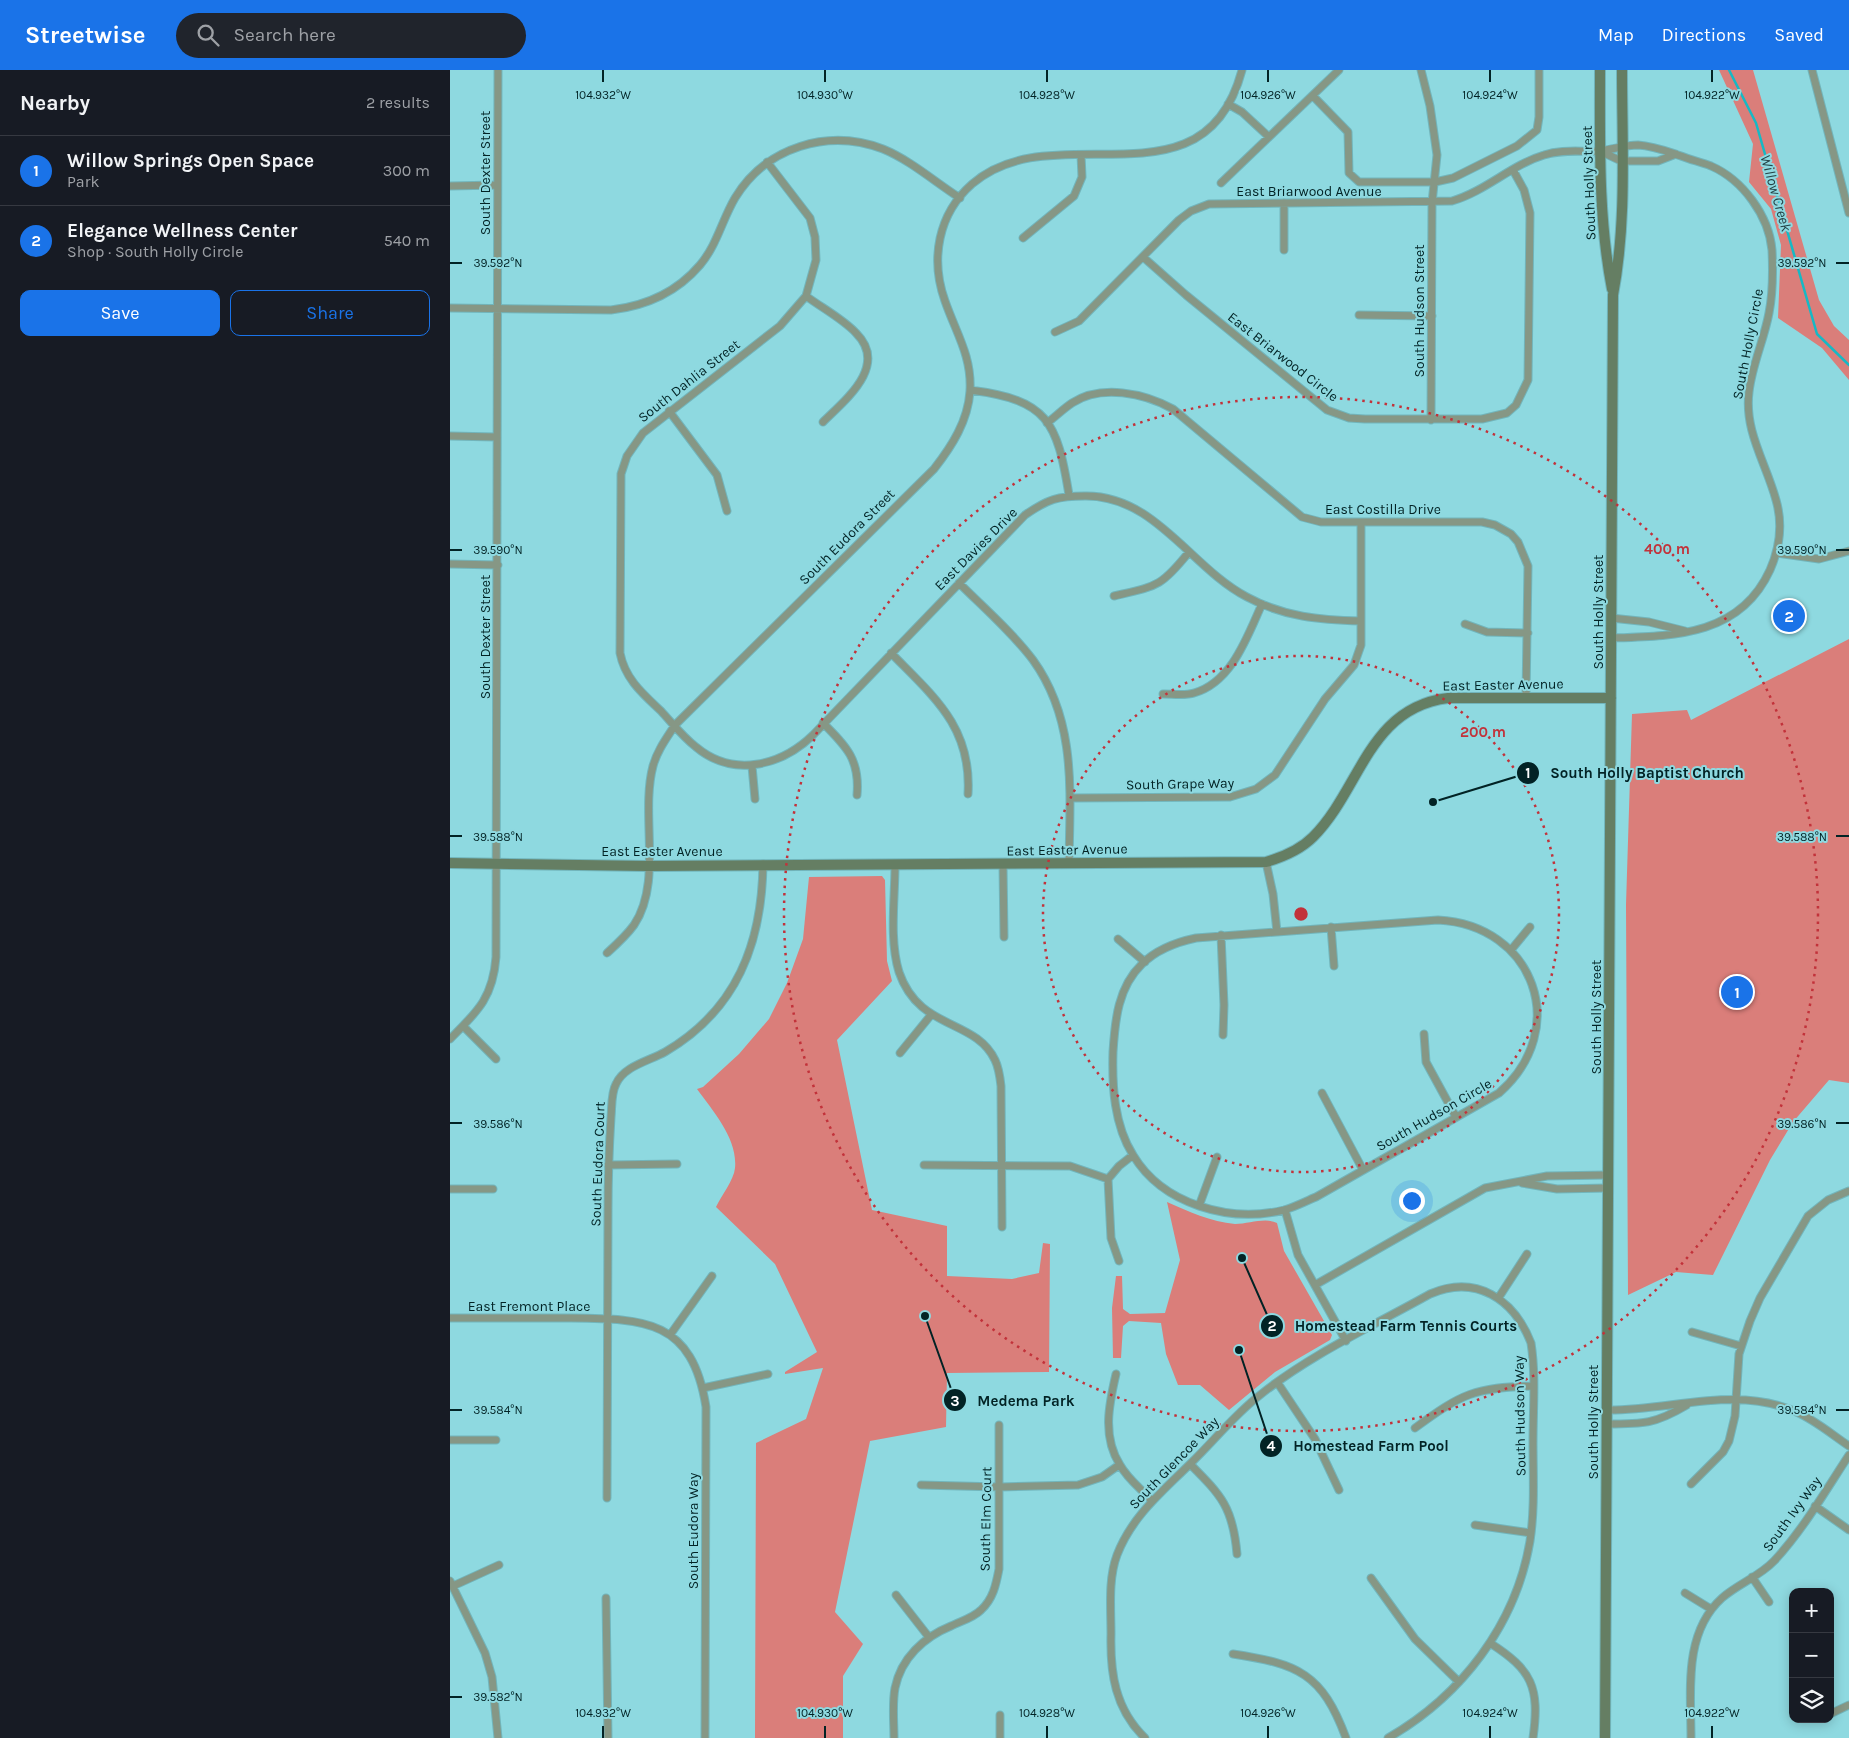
<!DOCTYPE html>
<meta charset="utf-8">
<style>
body{margin:0;font-family:Karla,sans-serif;background:#20242c;color:#f1f3f6}
.controls{position:absolute;right:15px;bottom:15px;display:grid;overflow:hidden;border-radius:10px;box-shadow:0 2px 12px #0003}
.controls button{width:45px;height:45px;display:grid;place-items:center;padding:0;border:0;border-bottom:1px solid #363941;background:#171b24;color:#f1f3f6;font:25px sans-serif}
.you{position:absolute;left:961px;top:1130px;width:18px;height:18px;margin:-12px;border:4px solid #fff;border-radius:50%;background:#1a73e8;box-shadow:0 0 0 8px #1a73e833}
.badge{display:grid;place-items:center;width:32px;height:32px;border-radius:50%;background:#1a73e8;color:#fff;font-size:16px;font-weight:700}
.pin{position:absolute;translate:-50% -50%;border:2px solid #fff;box-shadow:0 1px 5px #0006}
.list{margin:0;padding:0;list-style:none}
h2{display:flex;justify-content:space-between;align-items:center;height:65px;margin:0;padding:0 20px;font-size:21px}
h2 small{font-size:16px;font-weight:400;color:#9ea1a6}
.list li{display:grid;grid-template-columns:32px 1fr auto;gap:15px;align-items:center;box-sizing:border-box;height:70px;padding:0 20px;border-top:1px solid #363941}
.list b{display:block;font-size:19px;white-space:nowrap}
.list p{margin:0;font-size:16px;white-space:nowrap;color:#9ea1a6}
.list em{font-size:16px;font-style:normal;color:#9ea1a6}
.actions{display:flex;gap:10px;padding:15px 20px}
.actions a{flex:1;padding:11px 0;border:1px solid #1a73e8;border-radius:10px;text-align:center;font-size:18px;color:#1a73e8}
.actions .main{background:#1a73e8;color:#fff}
.icon{flex:none;width:28px;height:28px;fill:none;stroke:currentColor;stroke-width:2;stroke-linecap:round;stroke-linejoin:round}
.map{position:relative;flex:none;width:1399px;height:1668px;overflow:hidden}
header{display:flex;align-items:center;gap:30px;box-sizing:border-box;height:70px;padding:0 25px;background:#1a73e8;color:#fff}
header strong{font-size:24px}
nav{display:flex;gap:28px;margin-inline-start:auto;font-size:18px}
.search{width:350px;height:45px;background:#20242c;display:flex;align-items:center;gap:12px;box-sizing:border-box;padding:0 18px;border-radius:28px;color:#9ea1a6;font-size:19px}
main{display:flex}
aside{flex:1;background:#171b24}
.map>svg:first-child{display:block}
</style>
<header>
<strong>Streetwise</strong>
<div class="search"><svg class="icon" aria-label="search" viewBox="0 0 24 24"><circle cx="10" cy="10" r="6"/><path d="M15 15l6 6"/></svg>Search here</div>
<nav><a>Map</a><a>Directions</a><a>Saved</a></nav>
</header>
<main>
<aside>
<h2>Nearby<small>2 results</small></h2>
<ul class="list">
<li><span class="badge">1</span><div><b>Willow Springs Open Space</b><p>Park</p></div><em>300 m</em></li>
<li><span class="badge">2</span><div><b>Elegance Wellness Center</b><p>Shop · South Holly Circle</p></div><em>540 m</em></li>
</ul>
<div class="actions"><a class="main">Save</a><a>Share</a></div>
</aside>
<div class="map">
<svg width="1399" height="1668" viewBox="0 0 1399 1668">
<rect width="100%" height="100%" fill="#8ed9e0"/>
<!-- green -->
<path fill="#da7e7a" d="M 1269,0 L 1303,0 L 1369,230 L 1384,256 L 1399,270 L 1399,310 L 1372,278 L 1328,248 L 1331,175 L 1321,139 L 1299,112 L 1303,74 Z
M 1399,569 L 1399,1013 L 1379,1010 L 1343,1052 L 1320,1090 L 1263,1205 L 1226,1202 L 1178,1225 L 1176,835 L 1182,644 L 1237,640 L 1241,650 Z
M 432,806 L 435,810 L 437,891 L 442,911 L 387,970 L 422,1140 L 497,1156 L 497,1206 L 562,1209 L 589,1203 L 593,1173 L 600,1174 L 599,1302 L 497,1303 L 496,1357 L 420,1371 L 385,1542 L 413,1574 L 393,1606 L 393,1668 L 305,1668 L 306,1373 L 356,1349 L 373,1298 L 335,1304 L 335,1302 L 367,1282 L 325,1194 L 266,1137 C 271,1126 284,1110 285,1098 C 288,1069 263,1041 247,1019 L 253,1017 L 289,984 L 319,949 L 337,913 L 353,869 L 359,807 Z
M 717,1132 C 738,1141 761,1152 785,1154 C 799,1154 815,1147 827,1153 L 834,1181 L 882,1265 L 880,1270 L 825,1302 L 779,1340 L 750,1315 L 728,1315 L 716,1284 L 711,1253 L 679,1251 L 673,1256 L 671,1288 L 663,1288 L 662,1238 L 666,1206 L 672,1206 L 673,1239 L 680,1244 L 715,1243 L 730,1190 Z"/>
<g fill="none" stroke-linecap="round" stroke-linejoin="round">
<!-- stream -->
<path stroke="#16b9c5" stroke-width="2.5" d="M 1279,0 L 1306,53 L 1367,264 L 1399,295"/>
<defs>
<path id="street" d="M 971,0 L 980,36 L 987,85 L 982,133 L 981,350
M 1362,0 L 1399,143
M 863,26 L 898,62 L 899,103 L 909,112 L 985,112 L 1003,108 L 1067,76 L 1087,60 L 1089,47 L 1089,0
M 778,34 L 792,42 L 819,67 L 889,0
M 1150,81 L 1171,91 L 1208,91 L 1226,84
M 317,92 L 360,148 L 365,167 L 366,190 L 356,226 L 330,256 L 193,363 L 177,386 L 171,404 L 170,583 C 175,609 193,624 211,641 C 222,653 233,667 246,677 C 283,708 331,696 363,665 L 575,445 C 598,429 608,426 635,426 C 705,425 741,498 797,527 C 834,547 870,550 911,551
M 771,113 L 819,67
M 0,116 L 47,115
M 573,168 L 624,126 L 632,107 L 631,85
M 834,180 L 834,133
M 693,187 L 736,225 L 877,340 L 899,348 L 915,349 L 1032,349 L 1057,343 L 1066,335 L 1078,310 L 1080,143 L 1074,120 L 1063,100
M 356,226 C 372,238 393,249 406,263 C 439,296 395,330 373,352
M 0,238 L 161,240 C 196,236 227,222 250,195 C 267,175 272,150 285,128 C 316,77 378,58 433,79 C 460,90 485,112 510,128
M 909,245 L 982,246
M 605,262 L 629,251 L 729,150 L 741,141 L 759,134 L 1002,131 C 1036,121 1061,95 1094,85 C 1112,79 1130,82 1148,81 C 1162,80 1174,75 1188,75 C 1204,76 1216,81 1231,86 C 1241,90 1251,92 1261,96 C 1293,110 1319,146 1322,180 C 1323,201 1323,223 1319,243 C 1314,270 1302,295 1299,322 C 1294,361 1316,393 1326,430 C 1333,454 1330,477 1320,500 C 1290,566 1224,566 1161,568
M 520,320 C 598,330 607,351 619,425
M 219,341 L 267,405 L 277,441
M 597,353 C 605,347 613,339 622,333 C 651,314 694,323 723,339 L 852,447 L 871,452 L 1032,452 L 1045,455 L 1061,464 L 1068,472 L 1078,496 L 1076,627
M 0,366 L 46,367
M 1327,483 L 1369,489 L 1399,481
M 0,494 L 48,495
M 509,513 C 534,538 562,562 583,590 C 627,651 620,722 619,793
M 664,526 C 707,516 711,517 739,482
M 1161,548 L 1199,552 L 1235,561
M 1015,554 L 1037,562 L 1078,563
M 441,583 C 484,627 522,657 518,724
M 713,624 C 723,624 735,626 744,623 C 782,612 797,567 812,534
M 373,653 C 397,677 410,690 407,725
M 302,696 L 305,729
M 620,728 L 780,727 L 806,719 L 825,705 L 875,629 L 904,595 L 911,575 L 911,452
M 816,792 L 823,824 L 827,862
M 445,795 C 445,829 439,869 449,902 C 469,961 525,948 545,990 C 549,998 550,1007 551,1016 L 552,1157
M 553,795 L 554,867
M 988,850 C 1084,855 1122,959 1049,1023 L 866,1127 C 856,1131 845,1137 834,1140 C 780,1153 713,1135 683,1085 C 664,1055 662,1016 663,982 C 665,950 668,917 692,894 C 707,879 727,872 746,868 Z
M 881,857 L 884,896
M 771,865 L 774,935 L 773,965
M 668,869 L 695,892
M 1061,880 L 1080,857
M 157,883 C 167,874 176,866 184,855 C 213,812 190,745 203,696 C 207,681 216,669 225,655 L 484,399 C 502,376 518,351 520,321 C 522,286 506,263 495,231 C 480,189 488,144 522,114 C 604,42 754,144 792,0
M 13,956 L 46,989
M 974,964 L 976,992 L 1006,1047
M 0,969 C 27,942 43,928 46,887 L 48,0
M 450,983 L 481,945
M 872,1023 L 913,1100
M 158,1095 L 227,1094
M 474,1095 L 620,1096 L 658,1109
M 1072,1113 L 1107,1119 L 1158,1118
M 0,1119 L 43,1119
M 749,1136 L 767,1087
M 835,1140 L 848,1185 L 896,1271
M 669,1191 L 661,1168 L 658,1109 L 669,1096 L 683,1085
M 865,1215 L 1035,1118 L 1097,1106 L 1158,1105
M 1049,1227 L 1077,1184
M 0,1248 C 38,1248 77,1248 115,1248 C 192,1249 242,1247 256,1337 L 255,1668
M 1242,1262 L 1291,1276
M 220,1265 L 262,1206
M 666,1304 C 659,1334 652,1367 670,1395 C 677,1408 691,1419 701,1430
M 827,1312 L 865,1369 L 889,1420
M 253,1318 L 318,1304
M 1157,1340 C 1220,1341 1283,1315 1344,1341 C 1364,1349 1381,1364 1399,1376
M 1157,1354 C 1194,1354 1205,1354 1237,1335
M 965,1358 C 1011,1324 1025,1317 1083,1316
M 0,1370 L 46,1370
M 740,1394 C 772,1426 783,1438 787,1484
M 1241,1414 L 1273,1382 L 1279,1371 L 1285,1346 L 1289,1284 L 1300,1251 L 1310,1228 L 1358,1146 L 1378,1130 L 1399,1121
M 471,1415 L 550,1417 L 628,1415 L 652,1407 L 669,1395
M 157,1428 C 157,1332 158,1237 158,1141 C 158,1110 159,1079 161,1047 C 162,1037 161,1023 166,1014 C 174,996 199,991 215,982 C 287,940 312,873 313,794
M 1365,1436 L 1399,1460
M 1025,1455 L 1081,1463
M 1302,1507 L 1319,1532
M 921,1508 L 965,1569 L 1009,1612
M 0,1511 L 35,1583 L 42,1607 L 48,1668
M 3,1516 L 49,1495
M 1235,1523 L 1261,1539
M 446,1525 L 478,1566
M 156,1528 L 158,1668
M 1040,1573 C 1082,1600 1090,1617 1083,1668
M 783,1584 C 848,1594 872,1603 896,1668
M 1380,1644 L 1399,1635
M 444,1668 C 444,1652 442,1634 445,1618 C 451,1588 474,1567 501,1556 C 511,1551 523,1548 531,1540 C 543,1529 546,1515 549,1499 L 549,1355
M 550,1668 L 550,1645
M 695,1668 C 665,1639 660,1603 661,1564 C 661,1538 658,1509 667,1485 C 682,1446 712,1422 740,1394 C 764,1371 784,1345 810,1325 C 861,1284 923,1256 980,1224 C 1026,1204 1064,1229 1081,1273 C 1086,1305 1083,1339 1083,1372 C 1083,1405 1085,1438 1080,1471 C 1066,1555 1011,1626 938,1668
M 1241,1668 C 1241,1621 1233,1563 1272,1528 C 1288,1514 1310,1506 1324,1491 C 1353,1460 1376,1420 1399,1385"/>
<path id="secondary" d="M 1150,0 C 1150,73 1148,147 1162,219
M 0,793 L 198,796 L 816,792 C 833,787 850,780 863,767 C 911,719 918,638 998,628 L 1161,628
M 1155,1668 L 1163,225 C 1177,151 1172,75 1172,0"/>
</defs>
<!-- street casing -->
<use href="#street" stroke="#72b5bb" stroke-width="9"/>
<!-- secondary casing -->
<use href="#secondary" stroke="#72b5bb" stroke-width="12"/>
<!-- street -->
<use href="#street" stroke="#869785" stroke-width="7"/>
<!-- secondary -->
<use href="#secondary" stroke="#657e63" stroke-width="10"/>
</g>
<!-- ticks -->
<path fill="none" stroke="#022325" stroke-width="2" d="M 153,0 L 153,12M 375,0 L 375,12M 597,0 L 597,12M 818,0 L 818,12M 1040,0 L 1040,12M 1262,0 L 1262,12M 0,193 L 12,193M 1386,193 L 1399,193M 0,480 L 12,480M 1386,480 L 1399,480M 0,766 L 12,766M 1386,766 L 1399,766M 0,1053 L 12,1053M 1386,1053 L 1399,1053M 0,1340 L 12,1340M 1386,1340 L 1399,1340M 0,1627 L 12,1627M 153,1656 L 153,1668M 375,1656 L 375,1668M 597,1656 L 597,1668M 818,1656 L 818,1668M 1040,1656 L 1040,1668M 1262,1656 L 1262,1668"/>
<!-- distance rings -->
<g fill="none" stroke="#c2323a" stroke-width="2.5" stroke-dasharray="2.5 5">
<circle cx="851" cy="844" r="258"/>
<circle cx="851" cy="844" r="517"/>
</g>
<g text-anchor="middle" dominant-baseline="central" stroke-width="4" stroke-linejoin="round" paint-order="stroke">
<!-- street labels -->
<g font-size="14" fill="#022325" stroke="#8ed9e0">
<text transform="translate(35 103) rotate(-90)">South Dexter Street</text>
<text transform="translate(1139 113) rotate(-92)">South Holly Street</text>
<text x="859" y="121">East Briarwood Avenue</text>
<text transform="translate(969 241) rotate(-90)">South Hudson Street</text>
<text transform="translate(1298 274) rotate(-79)">South Holly Circle</text>
<text transform="translate(833 287) rotate(38)">East Briarwood Circle</text>
<text transform="translate(239 311) rotate(-38)">South Dahlia Street</text>
<text x="933" y="439">East Costilla Drive</text>
<text transform="translate(397 467) rotate(-45)">South Eudora Street</text>
<text transform="translate(526 479) rotate(-45)">East Davies Drive</text>
<text transform="translate(1148 542) rotate(-90)">South Holly Street</text>
<text transform="translate(35 567) rotate(-90)">South Dexter Street</text>
<text transform="translate(1053 615) rotate(-1)">East Easter Avenue</text>
<text transform="translate(730 714) rotate(-1)">South Grape Way</text>
<text transform="translate(617 780) rotate(-1)">East Easter Avenue</text>
<text x="212" y="781">East Easter Avenue</text>
<text transform="translate(1146 947) rotate(-90)">South Holly Street</text>
<text transform="translate(984 1045) rotate(-30)">South Hudson Circle</text>
<text transform="translate(148 1094) rotate(-88)">South Eudora Court</text>
<text x="79" y="1236">East Fremont Place</text>
<text transform="translate(1070 1346) rotate(-91)">South Hudson Way</text>
<text transform="translate(1143 1352) rotate(-90)">South Holly Street</text>
<text transform="translate(724 1393) rotate(-46)">South Glencoe Way</text>
<text transform="translate(1342 1444) rotate(-54)">South Ivy Way</text>
<text transform="translate(536 1449) rotate(-89)">South Elm Court</text>
<text transform="translate(243 1461) rotate(-90)">South Eudora Way</text>
</g>
<!-- water labels -->
<g font-size="15" font-style="italic" fill="#264447" stroke="#8ed9e0">
<text transform="translate(1326 123) rotate(74)">Willow Creek</text>
</g>
</g>
<g font-size="12" text-anchor="middle" fill="#022325" stroke="#8ed9e0" stroke-width="4" stroke-linejoin="round" paint-order="stroke">
<text x="153" y="29">104.932°W</text>
<text x="375" y="29">104.930°W</text>
<text x="597" y="29">104.928°W</text>
<text x="818" y="29">104.926°W</text>
<text x="1040" y="29">104.924°W</text>
<text x="1262" y="29">104.922°W</text>
<text x="48" y="197">39.592°N</text>
<text x="1352" y="197">39.592°N</text>
<text x="48" y="484">39.590°N</text>
<text x="1352" y="484">39.590°N</text>
<text x="48" y="771">39.588°N</text>
<text x="1352" y="771">39.588°N</text>
<text x="48" y="1058">39.586°N</text>
<text x="1352" y="1058">39.586°N</text>
<text x="48" y="1344">39.584°N</text>
<text x="1352" y="1344">39.584°N</text>
<text x="48" y="1631">39.582°N</text>
<text x="153" y="1647">104.932°W</text>
<text x="375" y="1647">104.930°W</text>
<text x="597" y="1647">104.928°W</text>
<text x="818" y="1647">104.926°W</text>
<text x="1040" y="1647">104.924°W</text>
<text x="1262" y="1647">104.922°W</text>
</g>
<circle cx="851" cy="844" r="8" fill="#c2323a" stroke="#8ed9e0" stroke-width="2.5"/>
<g font-size="15" text-anchor="middle" font-weight="bold" fill="#c2323a" stroke="#8ed9e0" stroke-width="4" stroke-linejoin="round" paint-order="stroke">
<text x="1217" y="484">400 m</text>
<text x="1033" y="667">200 m</text>
</g>
<!-- callouts -->
<path fill="none" stroke="#022325" stroke-width="2" d="M983 732L1078 703M792 1188L822 1256M475 1246L505 1330M789 1280L821 1376"/>
<g fill="#022325" stroke="#8ed9e0" stroke-width="2">
<circle cx="983" cy="732" r="5"/>
<circle cx="792" cy="1188" r="5"/>
<circle cx="475" cy="1246" r="5"/>
<circle cx="789" cy="1280" r="5"/>
<circle cx="1078" cy="703" r="12"/>
<circle cx="822" cy="1256" r="12"/>
<circle cx="505" cy="1330" r="12"/>
<circle cx="821" cy="1376" r="12"/>
</g>
<g font-size="15" text-anchor="middle" font-weight="bold" fill="#fff">
<text x="1078" y="708">1</text>
<text x="822" y="1261">2</text>
<text x="505" y="1336">3</text>
<text x="821" y="1381">4</text>
</g>
<g font-size="15" text-anchor="middle" font-weight="bold" fill="#022325" stroke="#8ed9e0" stroke-width="4" stroke-linejoin="round" paint-order="stroke">
<text x="1197" y="708">South Holly Baptist Church</text>
<text x="956" y="1261">Homestead Farm Tennis Courts</text>
<text x="576" y="1336">Medema Park</text>
<text x="921" y="1381">Homestead Farm Pool</text>
</g>
</svg>
<div class="controls">
<button>+</button>
<button>−</button>
<button><svg class="icon" aria-label="layers" viewBox="0 0 24 24"><path d="M12 4l9 5-9 5-9-5zM3 14l9 5 9-5"/></svg></button>
</div>
<div class="you"></div>
<div class="pin badge" style="left:1287px;top:922px">1</div>
<div class="pin badge" style="left:1339px;top:546px">2</div>
</div>
</main>
